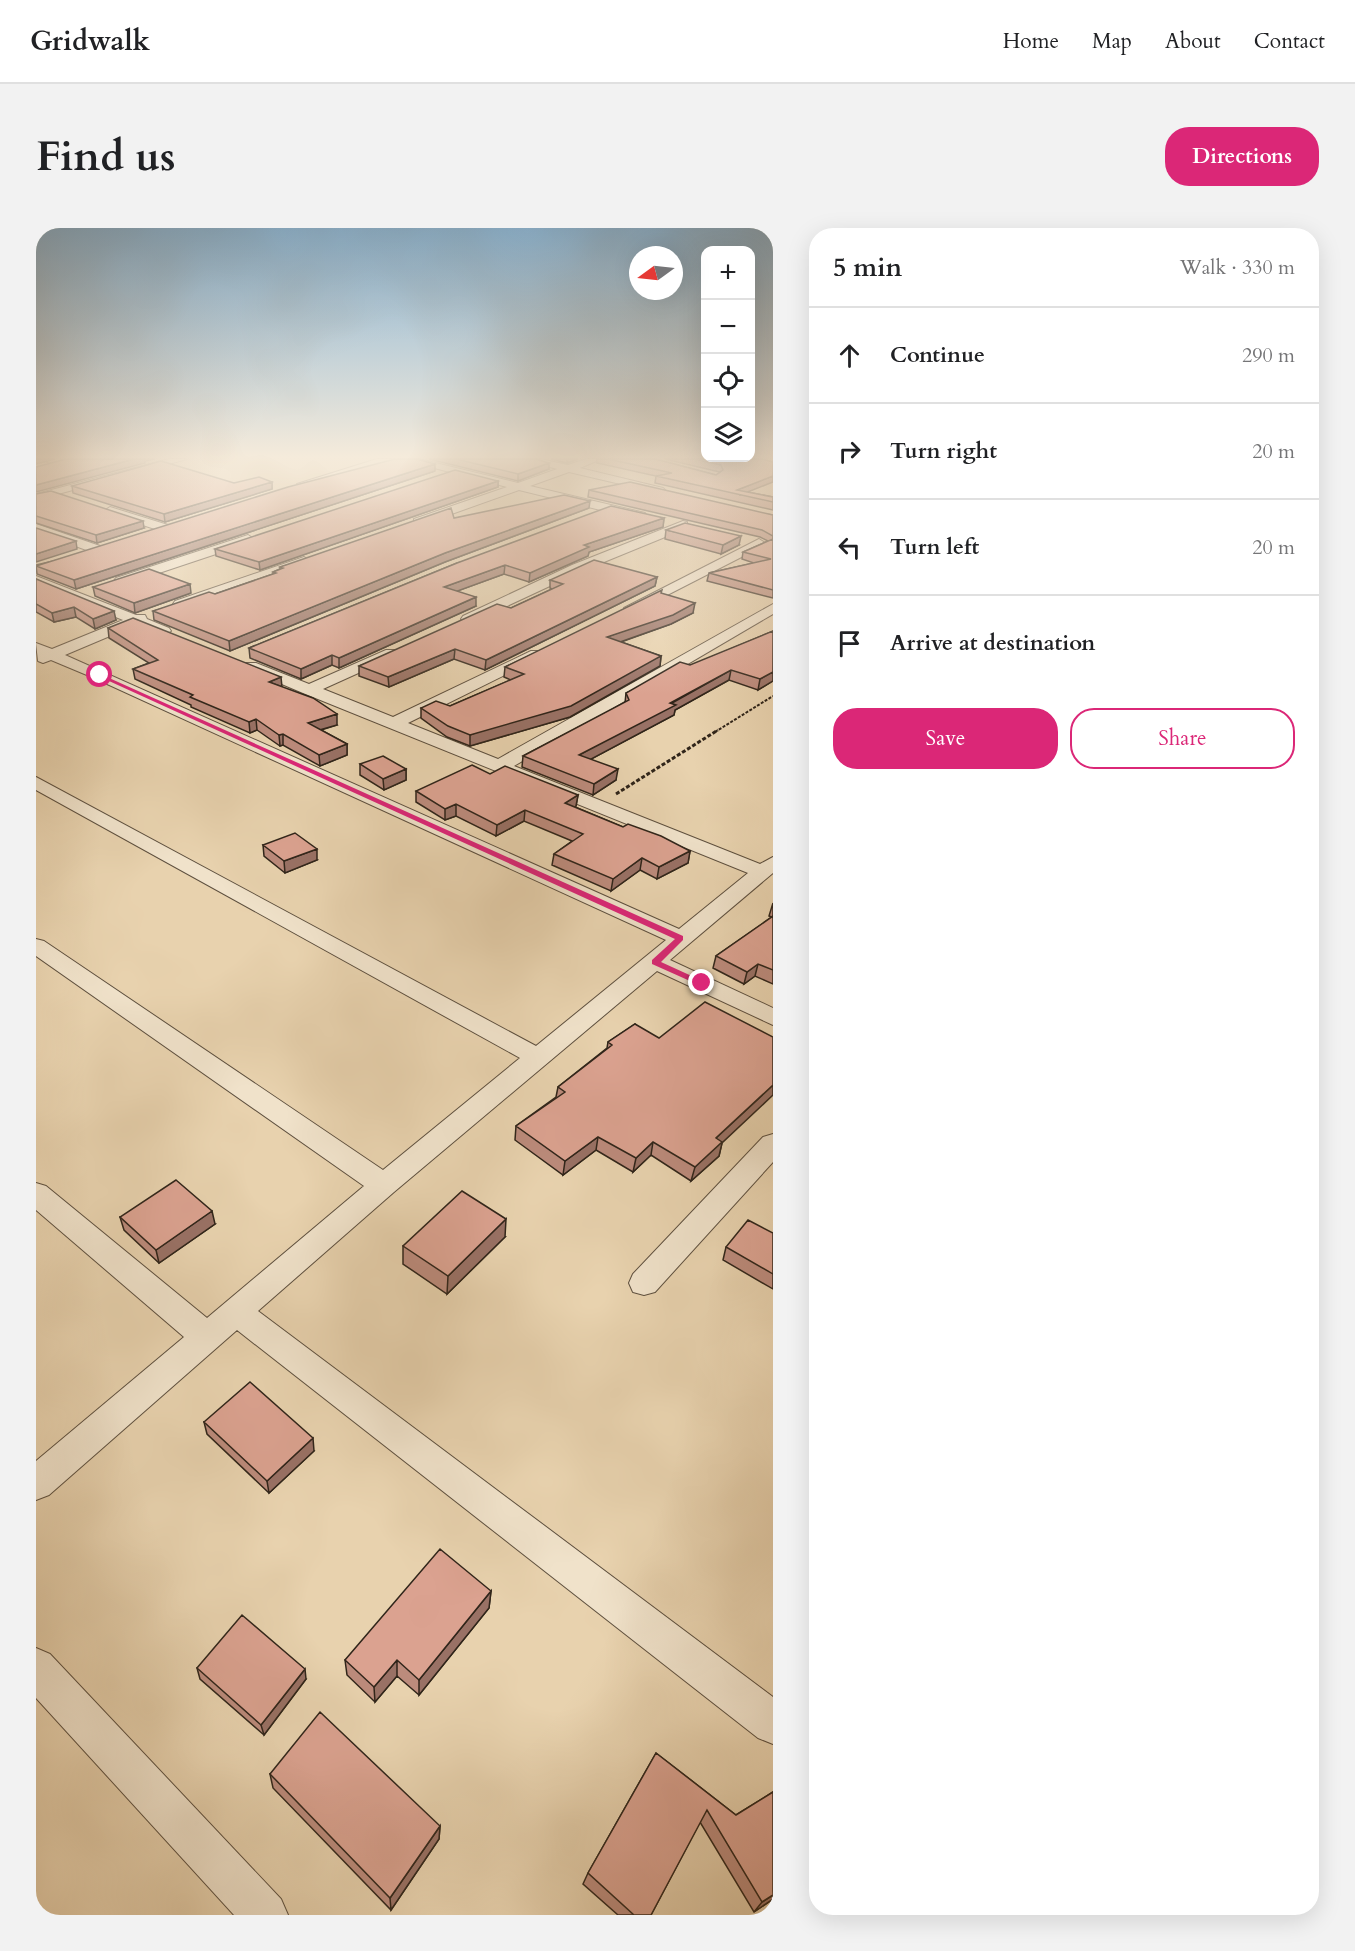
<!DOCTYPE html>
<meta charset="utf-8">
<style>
body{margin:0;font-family:Cardo,serif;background:#f2f2f2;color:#202124}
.controls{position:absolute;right:18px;top:18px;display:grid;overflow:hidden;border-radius:12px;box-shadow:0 6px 24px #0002}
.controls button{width:54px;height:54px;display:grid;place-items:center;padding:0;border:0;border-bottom:2px solid #e0e0e0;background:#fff;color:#202124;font:30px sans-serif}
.compass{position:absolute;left:593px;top:18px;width:54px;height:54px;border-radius:50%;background:#fff;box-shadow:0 6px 24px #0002;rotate:255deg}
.stop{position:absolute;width:18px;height:18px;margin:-14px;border:4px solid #db2777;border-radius:50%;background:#fff}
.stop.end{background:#db2777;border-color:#fff;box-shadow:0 2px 6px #0008}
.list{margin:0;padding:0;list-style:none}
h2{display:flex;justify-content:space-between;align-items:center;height:78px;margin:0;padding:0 24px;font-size:26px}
h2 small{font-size:20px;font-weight:400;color:#757577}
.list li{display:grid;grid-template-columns:39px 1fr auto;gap:18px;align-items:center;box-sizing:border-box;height:96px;padding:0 24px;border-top:2px solid #e0e0e0}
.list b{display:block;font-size:22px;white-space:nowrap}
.list em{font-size:20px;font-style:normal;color:#757577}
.actions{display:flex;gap:12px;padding:18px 24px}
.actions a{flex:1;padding:14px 0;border:2px solid #db2777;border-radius:24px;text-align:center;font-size:21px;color:#db2777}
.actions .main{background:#db2777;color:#fff}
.icon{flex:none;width:33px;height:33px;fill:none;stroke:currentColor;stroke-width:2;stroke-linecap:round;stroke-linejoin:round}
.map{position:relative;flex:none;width:737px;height:1687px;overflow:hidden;border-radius:24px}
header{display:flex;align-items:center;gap:36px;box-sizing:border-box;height:84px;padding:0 30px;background:#fff;border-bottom:2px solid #e0e0e0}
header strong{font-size:28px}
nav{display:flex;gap:33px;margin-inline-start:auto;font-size:21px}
.intro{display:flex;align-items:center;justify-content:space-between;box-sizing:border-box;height:144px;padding:0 36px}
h1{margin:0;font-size:42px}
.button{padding:15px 27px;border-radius:24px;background:#db2777;color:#fff;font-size:21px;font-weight:700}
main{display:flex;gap:36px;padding:0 36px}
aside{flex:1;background:#fff;border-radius:24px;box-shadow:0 6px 24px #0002}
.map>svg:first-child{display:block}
</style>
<header>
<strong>Gridwalk</strong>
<nav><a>Home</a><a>Map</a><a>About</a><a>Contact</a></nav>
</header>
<div class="intro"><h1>Find us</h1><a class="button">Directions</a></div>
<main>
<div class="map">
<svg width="737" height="1687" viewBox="0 0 737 1687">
<rect width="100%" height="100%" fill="#e8d2ae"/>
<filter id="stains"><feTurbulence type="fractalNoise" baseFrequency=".00333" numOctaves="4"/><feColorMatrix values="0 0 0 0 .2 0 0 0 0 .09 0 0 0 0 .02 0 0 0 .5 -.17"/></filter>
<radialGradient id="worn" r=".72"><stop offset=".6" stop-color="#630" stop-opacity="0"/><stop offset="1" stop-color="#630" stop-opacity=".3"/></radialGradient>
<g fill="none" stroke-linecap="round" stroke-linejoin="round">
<defs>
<path id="minor" d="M 133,231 L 151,231 L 0,272 L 0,266 Z
M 341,231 L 358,231 L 271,258 L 263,258 L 261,256 Z
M 364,231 L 383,231 L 482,255 L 521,241 L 485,231 L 504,231 L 532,237 L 550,231 L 565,231 L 544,240 L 627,260 L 629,262 L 623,265 L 533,244 L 494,258 L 609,285 L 611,288 L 605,292 L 483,262 L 382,298 L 378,297 L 378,291 L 471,259 Z
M 74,279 L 132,297 L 134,300 L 128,304 L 70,285 L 68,283 Z
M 647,293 L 651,294 L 651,300 L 546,343 L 437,394 L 427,394 L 425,391 L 427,388 L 536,337 Z
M 0,296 L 64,318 L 66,321 L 60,325 L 56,324 L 0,304 Z
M 212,307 L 218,311 L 216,314 L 90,356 L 80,356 L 78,353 L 80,350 Z
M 723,311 L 729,315 L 727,318 L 600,383 L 590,383 L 588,380 Z
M 268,329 L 274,333 L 273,336 L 149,379 L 139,379 L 137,376 L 139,373 Z
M 0,348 L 100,387 L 109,387 L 111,391 L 133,400 L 135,403 L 128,407 L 100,397 L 29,427 L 643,701 L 712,645 L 267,465 L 210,441 L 207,438 L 210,435 L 220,435 L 273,456 L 350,422 L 360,422 L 363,425 L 360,428 L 287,461 L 357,489 L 495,423 L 505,423 L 508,426 L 505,429 L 372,495 L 462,531 L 737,376 L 737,386 L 478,538 L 724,636 L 737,629 L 737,645 L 634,732 L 737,780 L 737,797 L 621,743 L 358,964 L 222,1083 L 737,1469 L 737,1516 L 722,1510 L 201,1102 L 13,1267 L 0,1272 L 0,1233 L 148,1109 L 0,982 L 0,955 L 10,958 L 171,1090 L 328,958 L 0,728 L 0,711 L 8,713 L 347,942 L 484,830 L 0,562 L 0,549 L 500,818 L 630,712 L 58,450 L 15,432 L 7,435 L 2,433 L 0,415 L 16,421 L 87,392 L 0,357 Z
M 737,906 L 737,934 L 619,1064 L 608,1067 L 597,1064 L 593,1055 L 597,1046 L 727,909 Z
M 0,1420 L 14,1426 L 245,1671 L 252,1687 L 198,1687 L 0,1470 Z"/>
</defs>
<!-- minor casing -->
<use href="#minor" stroke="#5e503f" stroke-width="2"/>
<!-- path-far2 -->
<path stroke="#30251a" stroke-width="1.5" stroke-dasharray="2 1.5" stroke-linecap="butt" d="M 0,232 L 21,236"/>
<!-- path-far1 -->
<path stroke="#30251a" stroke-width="2" stroke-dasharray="3 1.5" stroke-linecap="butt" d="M 679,504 L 737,468"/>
<!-- path -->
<path stroke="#30251a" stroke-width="3" stroke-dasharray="4 2" stroke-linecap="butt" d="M 580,566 L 682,502"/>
<!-- minor -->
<use href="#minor" fill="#f0e2ca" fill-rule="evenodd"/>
</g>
<!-- wall -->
<path fill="#bc8b7c" stroke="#30251a" stroke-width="1.5" d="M 393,231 L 500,231 L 513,241 L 482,253 Z
M 515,231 L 542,231 L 531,235 Z
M 561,231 L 619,231 L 680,247 L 684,244 L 629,231 L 726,231 L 712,264 L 737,269 L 737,282 L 619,255 L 620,248 L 561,235 Z
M 399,243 L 40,361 L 1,346 L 0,337 Z
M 462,253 L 462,259 L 224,342 L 180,328 L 179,321 Z
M 236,254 L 236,261 L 129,294 L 37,265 L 36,258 L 198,255 Z
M 553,262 L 737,287 L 737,370 L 671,353 L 673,345 L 718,335 L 706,331 L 707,324 L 732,313 L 724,309 L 552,269 Z
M 0,266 L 108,300 L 61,315 L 0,295 Z
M 553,280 L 409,334 L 194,423 L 118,392 L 117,383 L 179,366 L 237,346 L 237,344 L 244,341 L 244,339 L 418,290 Z
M 628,290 L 627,299 L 553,324 L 552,328 L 493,354 L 468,346 L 421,363 L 440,378 L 303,440 L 296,437 L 265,451 L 214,430 L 213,420 L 421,335 Z
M 630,302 L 703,317 L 685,326 L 629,311 Z
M 621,349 L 619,358 L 449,442 L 418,431 L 353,459 L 323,448 L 323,438 L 475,380 L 516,361 L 514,360 L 514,352 Z
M 0,351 L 80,392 L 59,401 L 40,389 L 18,394 L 0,384 Z
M 57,359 L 155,365 L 99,385 L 59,368 Z
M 625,366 L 657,385 L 635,396 L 585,414 L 625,428 L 624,438 L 534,489 L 434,518 L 411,509 L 385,490 L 385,480 L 414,478 L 475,452 L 468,449 L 469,439 Z
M 72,400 L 246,459 L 301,497 L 285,502 L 311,516 L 311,527 L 284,538 L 247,517 L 244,518 L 221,502 L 214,505 L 155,479 L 155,477 L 99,451 L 97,441 L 113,435 L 73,410 Z
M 737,403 L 737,453 L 722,462 L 693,452 L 639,482 L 638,487 L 555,531 L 580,552 L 557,567 L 486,539 L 487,528 L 589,475 L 590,465 Z
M 324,536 L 370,541 L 370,552 L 348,562 L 324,547 Z
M 454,546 L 542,567 L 540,578 L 539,579 L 587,599 L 654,623 L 652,635 L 621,651 L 604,642 L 575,663 L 516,637 L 518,626 L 536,613 L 488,593 L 460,608 L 420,588 L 409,592 L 380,574 L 380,563 Z
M 227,617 L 281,632 L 249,645 L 228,628 Z
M 737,675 L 737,756 L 719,748 L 708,756 L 677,740 L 680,728 L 736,689 L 733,688 Z
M 599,796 L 686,915 L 683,928 L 655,953 L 615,927 L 597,944 L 560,922 L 527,947 L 479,912 L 480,898 L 520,869 L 522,859 L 571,820 L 572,814 Z
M 84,989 L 179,996 L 123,1035 L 88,1002 Z
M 737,1005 L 737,1061 L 687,1032 L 690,1019 Z
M 469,1009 L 411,1066 L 367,1036 L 367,1018 Z
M 168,1194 L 278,1223 L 233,1265 L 171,1206 Z
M 455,1363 L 453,1380 L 383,1467 L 361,1448 L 339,1474 L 311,1447 L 309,1432 Z
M 161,1440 L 270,1451 L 228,1507 L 164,1451 Z
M 620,1525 L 700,1587 L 737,1564 L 737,1671 L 718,1684 L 664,1594 L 615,1687 L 582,1687 L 547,1656 L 552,1645 Z
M 234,1546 L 404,1598 L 403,1611 L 355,1682 L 237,1560 Z"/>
<!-- shaded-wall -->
<path fill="#997165" stroke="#30251a" stroke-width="1.5" d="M 0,231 L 19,231 L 0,236 Z
M 98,231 L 119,231 L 109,233 L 109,235 L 0,264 L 0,257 Z
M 531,231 L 542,231 L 531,235 Z
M 513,235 L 513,241 L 482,253 L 482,246 Z
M 399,236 L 399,243 L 40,361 L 38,352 Z
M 737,248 L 737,254 L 704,267 L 701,262 Z
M 462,253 L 462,259 L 224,342 L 223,334 Z
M 236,254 L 236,261 L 129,294 L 128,286 Z
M 554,273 L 553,280 L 409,334 L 194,423 L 193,413 L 409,325 Z
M 628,290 L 627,299 L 553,324 L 552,328 L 493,354 L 494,345 L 548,317 Z
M 107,293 L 108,300 L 61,315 L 60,307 Z
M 705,308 L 703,317 L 685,326 L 687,317 Z
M 40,313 L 41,321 L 0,334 L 0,326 Z
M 469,337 L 468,346 L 408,368 L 408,359 Z
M 621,349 L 619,358 L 449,442 L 450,432 Z
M 154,356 L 155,365 L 99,385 L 98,375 Z
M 440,369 L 440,378 L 303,440 L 303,430 Z
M 659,375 L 657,385 L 635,396 L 570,419 L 571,409 Z
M 38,379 L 40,389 L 18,394 L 16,385 Z
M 78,383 L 80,392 L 59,401 L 57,391 Z
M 419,421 L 418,431 L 353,459 L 352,449 Z
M 296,427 L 296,437 L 265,451 L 265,441 Z
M 625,428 L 624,438 L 534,489 L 434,518 L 434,507 Z
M 695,442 L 693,452 L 639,482 L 638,487 L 542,538 L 543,527 Z
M 737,444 L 737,453 L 722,462 L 724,451 Z
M 245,449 L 246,459 L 233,454 Z
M 301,486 L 301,497 L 273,505 L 272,495 Z
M 220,491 L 221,502 L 214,505 L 213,494 Z
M 247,506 L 247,517 L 244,518 L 243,507 Z
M 311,516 L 311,527 L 284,538 L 283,527 Z
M 370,541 L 370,552 L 348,562 L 347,551 Z
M 582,541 L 580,552 L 557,567 L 558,556 Z
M 542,567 L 540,578 L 528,586 L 529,575 Z
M 420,576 L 420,588 L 409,592 L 409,581 Z
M 489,582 L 488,593 L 460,608 L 461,597 Z
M 281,621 L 281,632 L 249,645 L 248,633 Z
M 654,623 L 652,635 L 621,651 L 623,639 Z
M 606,630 L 604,642 L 575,663 L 577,651 Z
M 722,736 L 719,748 L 708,756 L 711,744 Z
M 737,857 L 737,867 L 686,915 L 683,928 L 655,953 L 659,939 L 680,910 Z
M 562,909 L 560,922 L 527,947 L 529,933 Z
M 617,914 L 615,927 L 597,944 L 600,930 Z
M 176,983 L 179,996 L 123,1035 L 120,1022 Z
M 470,991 L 469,1009 L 411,1066 L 412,1048 Z
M 277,1210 L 278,1223 L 233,1265 L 231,1253 Z
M 455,1363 L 453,1380 L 383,1467 L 383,1452 Z
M 361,1432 L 361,1448 L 339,1474 L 338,1459 Z
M 269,1441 L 270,1451 L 228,1507 L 225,1497 Z
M 404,1598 L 403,1611 L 355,1682 L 354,1670 Z
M 737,1667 L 737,1671 L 718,1684 L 726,1674 Z"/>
<!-- building -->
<path fill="#dba290" stroke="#30251a" stroke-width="1.5" d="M 30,231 L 98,231 L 0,257 L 0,239 Z
M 359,231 L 381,231 L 399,236 L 38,352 L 0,338 L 252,259 Z
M 420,231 L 500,231 L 513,235 L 482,246 Z
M 572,231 L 619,231 L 680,247 L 687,242 L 685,237 L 658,231 L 726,231 L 737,234 L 737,248 L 701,262 L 737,269 L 737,274 L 620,248 L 636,245 Z
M 125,233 L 198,255 L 223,249 L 236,254 L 128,286 L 36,258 Z
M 419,242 L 462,253 L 223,334 L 179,321 Z
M 594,254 L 737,287 L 737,362 L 673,345 L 735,331 L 707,324 L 737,311 L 737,308 L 726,302 L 553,262 Z
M 15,263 L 107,293 L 60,307 L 0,288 L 0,266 Z
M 528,267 L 554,273 L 409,325 L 193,413 L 117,383 L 173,364 L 179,366 L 240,345 L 237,344 L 247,340 L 244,339 L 415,280 L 418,290 Z
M 575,278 L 628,290 L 548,317 L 553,319 L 494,345 L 469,337 L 408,359 L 440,369 L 303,430 L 296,427 L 265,441 L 213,420 L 421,335 Z
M 649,295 L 705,308 L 687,317 L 630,302 Z
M 0,300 L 40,313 L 0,326 Z
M 558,332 L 621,349 L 450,432 L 419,421 L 352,449 L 323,438 L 461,376 L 475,380 L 527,356 L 514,352 Z
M 113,341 L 154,356 L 98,375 L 57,359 Z
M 0,351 L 78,383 L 57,391 L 38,379 L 16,385 L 0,376 Z
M 626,362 L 625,365 L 659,375 L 637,387 L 571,409 L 625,428 L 535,478 L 434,507 L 412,498 L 385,480 L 400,473 L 414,478 L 488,446 L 469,439 Z
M 97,390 L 245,449 L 233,454 L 277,470 L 301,486 L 272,495 L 311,516 L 283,527 L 247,506 L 243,507 L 220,491 L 213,494 L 154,469 L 157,467 L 97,441 L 122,432 L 72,400 Z
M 737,403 L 737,444 L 724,451 L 695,442 L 634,475 L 640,477 L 543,527 L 582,541 L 558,556 L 487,528 L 593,472 L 590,465 L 644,434 L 654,437 Z
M 347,528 L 370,541 L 347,551 L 324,536 Z
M 436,537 L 454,546 L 469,538 L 542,567 L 529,575 L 587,599 L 592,596 L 625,608 L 654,623 L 623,639 L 606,630 L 577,651 L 518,626 L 547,606 L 489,582 L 461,597 L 420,576 L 409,581 L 380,563 Z
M 259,605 L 281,621 L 248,633 L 227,617 Z
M 737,688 L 737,742 L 722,736 L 711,744 L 680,728 Z
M 669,774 L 737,809 L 737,857 L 680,910 L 686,914 L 659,939 L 617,914 L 600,930 L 562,909 L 529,933 L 480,898 L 529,864 L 522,859 L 576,817 L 572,814 L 599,796 L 623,810 Z
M 140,952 L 176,983 L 120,1022 L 84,989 Z
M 426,963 L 470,991 L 412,1048 L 367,1018 Z
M 712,992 L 737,1005 L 737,1046 L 690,1019 Z
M 214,1154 L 277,1210 L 231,1253 L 168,1194 Z
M 404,1321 L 455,1363 L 383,1452 L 361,1432 L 338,1459 L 309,1432 Z
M 206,1387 L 269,1441 L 225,1497 L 161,1440 Z
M 284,1484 L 404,1598 L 354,1670 L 234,1546 Z
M 620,1525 L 700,1587 L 737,1564 L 737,1667 L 726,1674 L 671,1582 L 615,1687 L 598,1687 L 552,1645 Z"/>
<!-- sky -->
<linearGradient id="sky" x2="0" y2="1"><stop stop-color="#89b4d4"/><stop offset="0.49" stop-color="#f5ebdb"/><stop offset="1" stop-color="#f5ebdb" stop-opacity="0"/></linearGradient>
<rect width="737" height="467" fill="url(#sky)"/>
<!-- route -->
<path fill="#db2777" d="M 62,445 L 647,708 L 647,712 L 625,734 L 671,755 L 663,757 L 616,736 L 616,732 L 639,711 L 62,448 Z"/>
<rect width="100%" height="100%" filter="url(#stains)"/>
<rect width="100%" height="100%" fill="url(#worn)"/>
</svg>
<div class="controls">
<button>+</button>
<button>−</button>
<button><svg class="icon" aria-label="locate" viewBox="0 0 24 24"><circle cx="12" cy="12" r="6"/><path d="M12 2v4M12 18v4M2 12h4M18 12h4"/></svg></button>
<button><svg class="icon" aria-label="layers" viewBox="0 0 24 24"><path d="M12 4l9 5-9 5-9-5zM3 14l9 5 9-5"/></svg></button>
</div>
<svg class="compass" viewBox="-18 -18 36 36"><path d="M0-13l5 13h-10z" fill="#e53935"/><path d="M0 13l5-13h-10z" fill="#757577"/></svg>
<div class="stop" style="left:64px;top:447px"></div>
<div class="stop end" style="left:666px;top:755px"></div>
</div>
<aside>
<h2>5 min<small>Walk · 330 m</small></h2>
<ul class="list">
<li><svg class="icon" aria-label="ahead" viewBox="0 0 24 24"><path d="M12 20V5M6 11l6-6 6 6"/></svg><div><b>Continue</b></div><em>290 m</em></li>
<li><svg class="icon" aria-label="right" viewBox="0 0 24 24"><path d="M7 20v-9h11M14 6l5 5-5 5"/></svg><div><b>Turn right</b></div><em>20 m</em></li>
<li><svg class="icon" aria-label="left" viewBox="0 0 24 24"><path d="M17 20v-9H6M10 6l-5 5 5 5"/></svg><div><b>Turn left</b></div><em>20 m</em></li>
<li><svg class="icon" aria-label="arrive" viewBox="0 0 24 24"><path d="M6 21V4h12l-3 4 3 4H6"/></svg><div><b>Arrive at destination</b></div></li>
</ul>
<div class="actions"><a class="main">Save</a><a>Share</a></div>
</aside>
</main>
